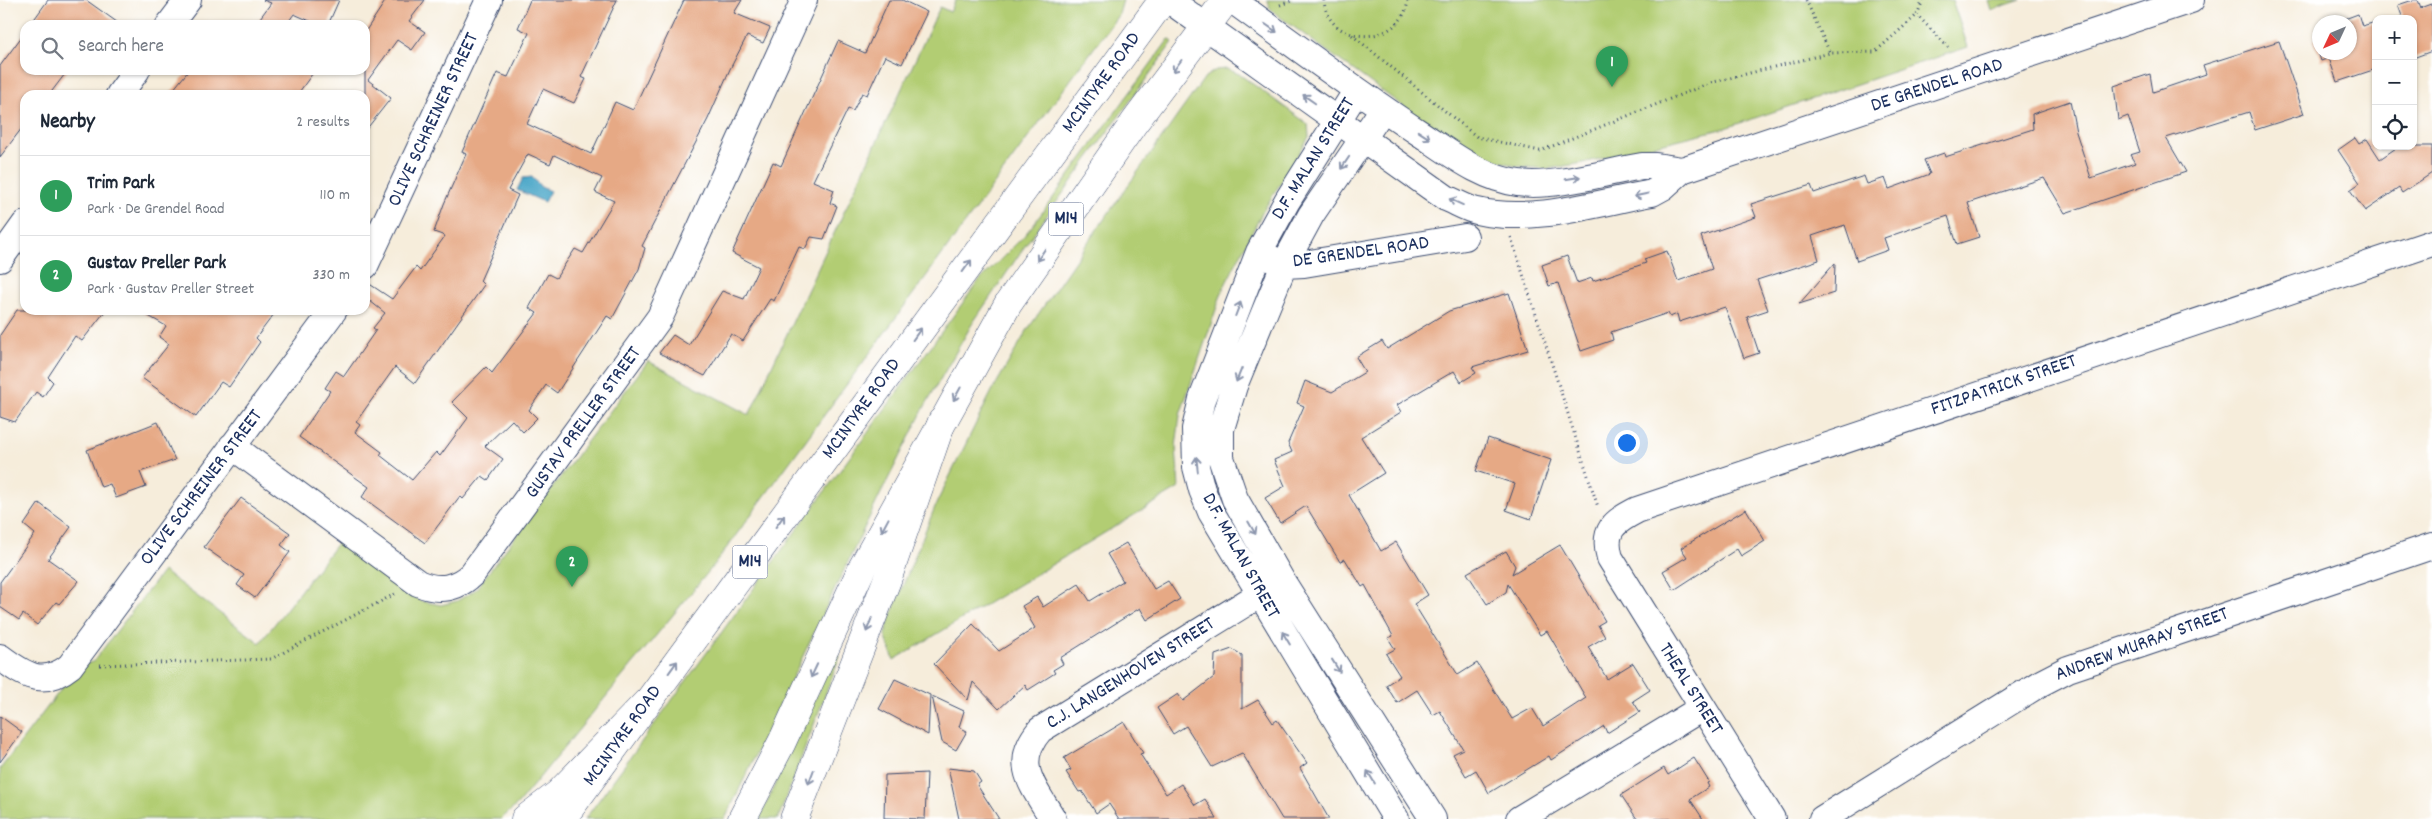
<!DOCTYPE html>
<meta charset="utf-8">
<style>
body{margin:0;font-family:Dekko,sans-serif;background:#f6f6f7;color:#1f2937}
.controls{position:absolute;right:15px;top:15px;display:grid;overflow:hidden;border-radius:10px;box-shadow:0 1px 4px #0004}
.controls button{width:45px;height:45px;display:grid;place-items:center;padding:0;border:0;border-bottom:1px solid #e0e1e3;background:#fff;color:#1f2937;font:25px sans-serif}
.compass{position:absolute;left:2312px;top:15px;width:45px;height:45px;border-radius:50%;background:#fff;box-shadow:0 1px 4px #0004;rotate:226deg}
.you{position:absolute;left:1626px;top:442px;width:18px;height:18px;margin:-12px;border:4px solid #fff;border-radius:50%;background:#1a73e8;box-shadow:0 0 0 8px #1a73e833}
.badge{display:grid;place-items:center;width:32px;height:32px;border-radius:50%;background:#d93025;color:#fff;font-size:16px;font-weight:700}
.pin{position:absolute;translate:-50% -41px;filter:drop-shadow(0 1px 2px #0008)}
.pin::after{content:'';position:absolute;top:26px;width:18px;height:15px;background:inherit;clip-path:polygon(0 0,100% 0,50% 100%)}
.list{margin:0;padding:0;list-style:none}
h2{display:flex;justify-content:space-between;align-items:center;height:65px;margin:0;padding:0 20px;font-size:21px}
h2 small{font-size:16px;font-weight:400;color:#747a83}
.list li{display:grid;grid-template-columns:32px 1fr auto;gap:15px;align-items:center;box-sizing:border-box;height:80px;padding:0 20px;border-top:1px solid #e0e1e3}
.list b{display:block;font-size:19px;white-space:nowrap}
.list p{margin:0;font-size:16px;white-space:nowrap;color:#747a83}
.list em{font-size:16px;font-style:normal;color:#747a83}
.icon{flex:none;width:28px;height:28px;fill:none;stroke:currentColor;stroke-width:2;stroke-linecap:round;stroke-linejoin:round}
.map{position:relative;flex:none;width:2432px;height:819px;overflow:hidden}
.search{position:absolute;background:#fff;box-shadow:0 1px 4px #0004;left:20px;top:20px;width:350px;height:55px;display:flex;align-items:center;gap:12px;box-sizing:border-box;padding:0 18px;border-radius:15px;color:#747a83;font-size:19px}
.panel{position:absolute;background:#fff;box-shadow:0 1px 4px #0004;left:20px;top:90px;width:350px;height:225px;border-radius:15px}
.map>svg:first-child{display:block}
</style>
<div class="map">
<svg width="2432" height="819" viewBox="0 0 2432 819">
<rect width="100%" height="100%" fill="#fff"/>
<filter id="ink" filterUnits="userSpaceOnUse"><feTurbulence type="fractalNoise" baseFrequency=".02" numOctaves="2"/><feDisplacementMap in="SourceGraphic" scale="10" xChannelSelector="R" yChannelSelector="G"/><feConvolveMatrix kernelMatrix="1 2 1 2 8 2 1 2 1" color-interpolation-filters="sRGB"/></filter>
<filter id="wash" filterUnits="userSpaceOnUse"><feTurbulence type="fractalNoise" baseFrequency=".0096" numOctaves="4" result="noise"/><feDisplacementMap in="SourceGraphic" scale="20" xChannelSelector="R" yChannelSelector="G"/><feGaussianBlur stdDeviation="1.12" result="paint"/><feColorMatrix in="noise" values="0 0 0 0 0 0 0 0 0 0 0 0 0 0 0 0 0 1.4 0 .05"/><feComposite in="paint" operator="in"/></filter>
<g filter="url(#wash)">
<rect width="100%" height="100%" fill="#f6eddb"/>
<!-- green -->
<path fill="#b2cd73" stroke="#667e68" d="M 956,0 L 1123,0 L 1119,14 L 714,565 L 517,805 L 501,819 L 0,819 L 0,769 L 65,684 L 88,663 L 93,662 L 163,571 L 260,643 L 338,542 L 421,601 L 441,605 L 457,601 L 475,590 L 648,361 L 749,415 L 940,7 L 950,12 Z
M 1267,0 L 1952,0 L 1968,47 L 1725,128 L 1583,163 L 1547,169 L 1515,166 L 1477,154 L 1448,139 L 1276,14 L 1270,8 Z
M 1988,0 L 2021,0 L 1991,10 Z
M 1169,39 L 1173,42 L 1029,240 L 972,324 L 925,406 L 879,497 L 725,819 L 585,819 L 978,282 L 1023,237 L 1036,221 Z
M 1227,69 L 1239,74 L 1308,124 L 1309,137 L 1262,213 L 1223,289 L 1180,415 L 1176,447 L 1179,488 L 894,660 L 885,635 L 891,615 L 937,502 L 992,391 L 1028,329 L 1088,242 L 1205,77 L 1216,70 Z
M 835,655 L 840,656 L 778,819 L 759,819 Z"/>
<!-- water -->
<path fill="#48a6c7" stroke="#326a92" d="M 532,177 L 541,187 L 550,191 L 544,202 L 517,190 L 523,178 Z"/>
<g id="blocks">
<!-- building -->
<path fill="#e6a985" fill-rule="evenodd" d="M 48,0 L 86,0 L 121,25 L 30,25 Z
M 263,0 L 339,0 L 328,25 L 319,25 L 294,14 L 286,25 L 255,25 L 271,3 Z
M 386,0 L 425,0 L 409,21 L 425,32 L 412,50 L 397,40 L 368,80 L 391,98 L 365,131 L 365,32 Z
M 530,0 L 617,0 L 581,77 L 586,79 L 574,103 L 543,89 L 527,124 L 591,154 L 615,102 L 633,110 L 684,0 L 742,0 L 734,13 L 770,28 L 763,43 L 747,36 L 730,69 L 708,119 L 642,246 L 645,248 L 639,269 L 612,319 L 607,316 L 557,393 L 546,385 L 529,410 L 537,418 L 523,432 L 512,420 L 485,446 L 503,459 L 488,480 L 482,476 L 463,499 L 460,496 L 425,543 L 362,497 L 369,487 L 299,437 L 330,391 L 325,388 L 336,371 L 344,376 L 376,330 L 373,328 L 385,313 L 365,297 L 365,281 L 392,299 L 416,267 L 420,271 L 445,236 L 434,232 L 444,204 L 466,154 L 462,152 L 497,73 L 508,77 L 529,33 L 518,28 ZM 528,154 L 550,164 L 554,155 L 602,178 L 595,192 L 614,201 L 583,253 L 575,249 L 556,278 L 548,274 L 529,308 L 537,313 L 492,373 L 486,367 L 452,402 L 468,418 L 440,456 L 436,452 L 412,480 L 380,455 L 382,452 L 355,432 L 360,425 L 356,422 L 395,367 L 415,383 L 484,285 L 480,281 L 518,195 L 508,190 Z
M 889,0 L 902,0 L 927,12 L 902,64 L 885,56 L 867,95 L 862,93 L 853,111 L 848,109 L 813,181 L 834,190 L 830,203 L 837,206 L 824,239 L 811,237 L 805,249 L 799,247 L 774,301 L 770,299 L 743,341 L 731,334 L 705,376 L 659,353 L 673,335 L 689,345 L 722,291 L 744,299 L 759,267 L 732,253 L 773,162 L 781,166 L 838,41 L 865,53 Z
M 2413,0 L 2418,0 L 2421,8 L 2432,4 L 2432,51 L 2413,58 L 2413,19 L 2403,19 L 2398,5 Z
M 2358,14 L 2362,26 L 2376,22 L 2376,69 L 2337,82 L 2329,58 L 2321,61 L 2314,40 L 2320,38 L 2320,52 L 2350,52 L 2350,22 L 2343,22 L 2342,20 Z
M 25,32 L 25,70 L 68,70 L 49,95 L 25,95 L 25,124 L 0,157 L 0,66 Z
M 2279,41 L 2304,114 L 2255,130 L 2249,112 L 2166,138 L 2186,172 L 2065,213 L 2044,178 L 1968,203 L 1979,237 L 1957,244 L 1948,216 L 1884,238 L 1888,250 L 1857,261 L 1845,225 L 1812,236 L 1819,260 L 1757,280 L 1768,310 L 1747,317 L 1759,353 L 1744,358 L 1725,307 L 1679,322 L 1677,314 L 1670,317 L 1668,313 L 1611,332 L 1613,340 L 1581,351 L 1558,283 L 1549,286 L 1542,265 L 1567,256 L 1577,283 L 1592,278 L 1593,281 L 1646,263 L 1644,259 L 1667,251 L 1678,281 L 1712,269 L 1701,236 L 1756,217 L 1751,204 L 1811,185 L 1814,193 L 1864,176 L 1867,184 L 1885,178 L 1889,189 L 1930,174 L 1924,160 L 1944,153 L 1945,157 L 2033,129 L 2032,114 L 2070,101 L 2076,132 L 2091,178 L 2135,163 L 2130,155 L 2140,152 L 2128,116 L 2118,120 L 2114,86 L 2150,74 L 2153,92 L 2206,74 L 2203,65 Z
M 189,70 L 315,70 L 297,95 L 169,95 Z
M 2355,138 L 2359,144 L 2367,139 L 2380,159 L 2399,146 L 2432,146 L 2432,173 L 2402,193 L 2399,188 L 2365,211 L 2350,190 L 2360,183 L 2338,150 Z
M 1835,263 L 1834,293 L 1799,304 Z
M 1509,293 L 1528,350 L 1472,367 L 1476,373 L 1461,382 L 1454,371 L 1397,405 L 1401,412 L 1361,437 L 1384,473 L 1349,495 L 1381,551 L 1396,542 L 1428,595 L 1414,604 L 1458,675 L 1477,663 L 1512,719 L 1532,708 L 1543,726 L 1586,698 L 1547,631 L 1540,635 L 1508,584 L 1506,592 L 1487,604 L 1467,573 L 1506,551 L 1515,566 L 1512,574 L 1560,545 L 1605,621 L 1598,625 L 1605,637 L 1588,647 L 1607,679 L 1633,663 L 1650,690 L 1633,701 L 1640,712 L 1607,733 L 1604,726 L 1551,760 L 1549,756 L 1489,793 L 1476,770 L 1466,776 L 1453,754 L 1463,749 L 1440,711 L 1433,715 L 1417,690 L 1397,703 L 1386,685 L 1400,676 L 1386,654 L 1395,649 L 1388,638 L 1393,636 L 1365,585 L 1362,587 L 1345,559 L 1340,562 L 1306,506 L 1280,523 L 1265,498 L 1285,486 L 1274,460 L 1292,452 L 1288,443 L 1304,406 L 1297,403 L 1305,381 L 1332,392 L 1365,372 L 1356,357 L 1382,341 L 1387,349 L 1449,311 Z
M 17,310 L 106,310 L 82,341 L 75,336 L 48,377 L 53,382 L 43,397 L 36,392 L 15,422 L 0,417 L 0,335 Z
M 138,310 L 277,310 L 256,338 L 260,342 L 229,387 L 221,382 L 196,417 L 142,378 L 169,344 L 159,337 L 166,326 Z
M 158,422 L 175,460 L 140,472 L 146,487 L 116,498 L 110,484 L 101,487 L 87,450 Z
M 1488,438 L 1551,460 L 1531,519 L 1506,510 L 1515,484 L 1476,471 Z
M 241,498 L 290,533 L 281,545 L 290,552 L 255,598 L 237,585 L 244,575 L 204,547 Z
M 39,503 L 71,527 L 48,559 L 79,581 L 59,604 L 56,602 L 37,625 L 23,614 L 19,620 L 0,607 L 0,582 L 35,534 L 24,525 Z
M 1746,509 L 1765,541 L 1741,556 L 1737,549 L 1674,590 L 1663,571 L 1687,557 L 1681,548 Z
M 1126,543 L 1154,589 L 1168,581 L 1180,599 L 1147,620 L 1140,608 L 1060,658 L 1063,664 L 1053,670 L 1055,673 L 1028,690 L 1025,685 L 999,709 L 973,682 L 968,700 L 934,664 L 973,624 L 999,651 L 1035,628 L 1022,606 L 1037,597 L 1043,607 L 1079,584 L 1090,601 L 1123,581 L 1107,554 Z
M 1232,649 L 1242,655 L 1242,709 L 1258,700 L 1273,723 L 1277,720 L 1307,763 L 1300,768 L 1329,819 L 1282,819 L 1242,753 L 1212,767 L 1186,726 L 1173,734 L 1157,708 L 1178,694 L 1183,701 L 1214,677 L 1215,655 Z
M 895,679 L 930,695 L 928,735 L 879,709 Z
M 932,696 L 964,711 L 959,727 L 967,731 L 956,750 L 942,742 Z
M 0,716 L 22,732 L 0,762 Z
M 1124,722 L 1143,753 L 1140,754 L 1166,794 L 1181,784 L 1195,805 L 1205,799 L 1217,819 L 1119,819 L 1109,804 L 1096,813 L 1082,791 L 1079,792 L 1066,772 L 1071,770 L 1064,758 Z
M 1694,758 L 1709,782 L 1707,783 L 1709,787 L 1690,799 L 1703,819 L 1637,819 L 1621,795 L 1664,768 L 1668,775 Z
M 948,768 L 974,771 L 981,782 L 977,785 L 999,819 L 959,819 Z
M 927,773 L 925,819 L 884,818 L 885,775 Z"/>
</g>
</g>
<g filter="url(#ink)">
<use href="#blocks" fill-opacity="0" stroke="#3c4c71" stroke-width="1"/>
<g fill="none" stroke-linecap="round" stroke-linejoin="round">
<defs>
<path id="minor" d="M 1169,0 L 1446,198 C 1456,202 1467,209 1477,211 C 1534,224 1596,203 1652,193 L 1663,187 L 1682,170 L 2191,0
M 1232,0 C 1293,44 1355,90 1418,132 C 1449,152 1480,178 1518,183 C 1553,188 1607,172 1642,166 L 1656,166 L 1682,170
M 169,25 L 188,0
M 1357,90 L 1287,201 L 1259,252 L 1202,399 L 1195,429 L 1196,467 L 1202,490 L 1211,512 L 1396,819
M 119,95 L 137,70
M 1383,109 L 1311,215 L 1284,265 L 1234,386 L 1221,429 L 1221,458 L 1235,499 L 1282,581 L 1433,819
M 0,259 L 25,224
M 1272,259 L 1284,265 L 1304,264 L 1465,237
M 365,266 L 489,0
M 232,446 L 418,583 C 439,592 456,589 472,574 L 660,317 L 804,0
M 0,657 C 24,675 43,688 70,666 L 334,310
M 1053,819 C 1034,787 1011,764 1040,730 L 1275,585
M 1519,819 L 1702,708
M 1772,819 L 1610,558 C 1602,530 1614,522 1637,510 L 2432,243
M 1822,819 L 2039,684 L 2068,669 L 2432,546"/>
<path id="primary" d="M 562,819 L 1163,0
M 742,819 L 782,742 L 862,568 L 1008,304 L 1134,123 L 1226,0"/>
<path id="motorway" d="M 525,819 L 558,794 L 647,702
M 794,819 L 887,580 L 942,421"/>
</defs>
<!-- minor casing -->
<use href="#minor" stroke="#3c4c71" stroke-width="28"/>
<!-- primary casing -->
<use href="#primary" stroke="#3c4c71" stroke-width="29"/>
<!-- motorway casing -->
<use href="#motorway" stroke="#3c4c71" stroke-width="29"/>
<!-- path -->
<path stroke="#3c4c71" stroke-width="3" stroke-dasharray="1 4" stroke-linecap="butt" d="M 1324,0 C 1327,48 1403,47 1408,0
M 1806,0 L 1830,53
M 1923,0 L 1917,15 L 1948,47
M 1280,5 L 1294,0
M 1352,35 L 1477,137 L 1540,151 L 1710,83 L 1830,53 L 1875,52 L 1917,15
M 1511,237 L 1598,507
M 100,665 L 271,659 L 395,594"/>
<!-- minor -->
<use href="#minor" stroke="#fff" stroke-width="26"/>
<!-- primary -->
<use href="#primary" stroke="#fff" stroke-width="28"/>
<!-- motorway -->
<use href="#motorway" stroke="#fff" stroke-width="28"/>
</g>
<!-- one-way arrows -->
<defs><path id="oneway-shaft" d="M-6 0H5M1.5-3L5.5 0L1.5 3" fill="none" stroke-width="1.6" stroke-linecap="round" stroke-linejoin="round" transform="scale(1.25)"/></defs>
<g stroke="#8d97ae">
<use href="#oneway-shaft" transform="translate(1271 28) rotate(35)"/>
<use href="#oneway-shaft" transform="translate(1177 66) rotate(127)"/>
<use href="#oneway-shaft" transform="translate(1309 99) rotate(-145)"/>
<use href="#oneway-shaft" transform="translate(1424 135) rotate(33)"/>
<use href="#oneway-shaft" transform="translate(1345 163) rotate(124)"/>
<use href="#oneway-shaft" transform="translate(1573 178) rotate(-10)"/>
<use href="#oneway-shaft" transform="translate(1641 195) rotate(169)"/>
<use href="#oneway-shaft" transform="translate(1456 202) rotate(-156)"/>
<use href="#oneway-shaft" transform="translate(1041 255) rotate(124)"/>
<use href="#oneway-shaft" transform="translate(967 266) rotate(-54)"/>
<use href="#oneway-shaft" transform="translate(1238 309) rotate(-69)"/>
<use href="#oneway-shaft" transform="translate(917 334) rotate(-54)"/>
<use href="#oneway-shaft" transform="translate(1239 375) rotate(112)"/>
<use href="#oneway-shaft" transform="translate(957 394) rotate(119)"/>
<use href="#oneway-shaft" transform="translate(1197 464) rotate(-96)"/>
<use href="#oneway-shaft" transform="translate(780 521) rotate(-54)"/>
<use href="#oneway-shaft" transform="translate(885 525) rotate(118)"/>
<use href="#oneway-shaft" transform="translate(1252 528) rotate(60)"/>
<use href="#oneway-shaft" transform="translate(869 625) rotate(111)"/>
<use href="#oneway-shaft" transform="translate(1286 638) rotate(-121)"/>
<use href="#oneway-shaft" transform="translate(1336 666) rotate(58)"/>
<use href="#oneway-shaft" transform="translate(673 667) rotate(-54)"/>
<use href="#oneway-shaft" transform="translate(814 671) rotate(115)"/>
<use href="#oneway-shaft" transform="translate(811 777) rotate(111)"/>
<use href="#oneway-shaft" transform="translate(1371 777) rotate(-121)"/>
</g>
</g>
<g text-anchor="middle" dominant-baseline="central" stroke-width="4" stroke-linejoin="round" paint-order="stroke">
<!-- shield labels -->
<g fill="#fff" stroke="#5f6d8e" stroke-width="1">
<rect x="1048.5" y="202.5" width="35" height="33" rx="4"/>
<rect x="732.5" y="545.5" width="35" height="33" rx="4"/>
</g>
<g font-size="19" font-weight="bold" fill="#1b2f5e">
<text x="1066" y="219">M14</text>
<text x="750" y="562">M14</text>
</g>
<!-- street labels -->
<g font-size="20" fill="#1b2f5e" stroke="#fff">
<text transform="translate(1102 83) rotate(-54)">MCINTYRE ROAD</text>
<text transform="translate(1937 86) rotate(-18)">DE GRENDEL ROAD</text>
<text transform="translate(434 120) rotate(-65)">OLIVE SCHREINER STREET</text>
<text transform="translate(1314 159) rotate(-58)">D.F. MALAN STREET</text>
<text transform="translate(1361 253) rotate(-8)">DE GRENDEL ROAD</text>
<text transform="translate(2004 386) rotate(-19)">FITZPATRICK STREET</text>
<text transform="translate(862 409) rotate(-54)">MCINTYRE ROAD</text>
<text transform="translate(584 423) rotate(-54)">GUSTAV PRELLER STREET</text>
<text transform="translate(202 488) rotate(-53)">OLIVE SCHREINER STREET</text>
<text transform="translate(1240 556) rotate(61)">D.F. MALAN STREET</text>
<text transform="translate(2142 645) rotate(-20)">ANDREW MURRAY STREET</text>
<text transform="translate(1131 674) rotate(-32)">C.J. LANGENHOVEN STREET</text>
<text transform="translate(1690 689) rotate(58)">THEAL STREET</text>
<text transform="translate(623 736) rotate(-54)">MCINTYRE ROAD</text>
</g>
</g>
</svg>
<div class="controls">
<button>+</button>
<button>−</button>
<button><svg class="icon" aria-label="locate" viewBox="0 0 24 24"><circle cx="12" cy="12" r="6"/><path d="M12 2v4M12 18v4M2 12h4M18 12h4"/></svg></button>
</div>
<svg class="compass" viewBox="-18 -18 36 36"><path d="M0-13l5 13h-10z" fill="#e53935"/><path d="M0 13l5-13h-10z" fill="#747a83"/></svg>
<div class="you"></div>
<div class="pin badge" style="left:1612px;top:87px;background:#2e9e5b">1</div>
<div class="pin badge" style="left:572px;top:587px;background:#2e9e5b">2</div>
<div class="search"><svg class="icon" aria-label="search" viewBox="0 0 24 24"><circle cx="10" cy="10" r="6"/><path d="M15 15l6 6"/></svg>Search here</div>
<section class="panel">
<h2>Nearby<small>2 results</small></h2>
<ul class="list">
<li><span class="badge" style="background:#2e9e5b">1</span><div><b>Trim Park</b><p>Park · De Grendel Road</p></div><em>110 m</em></li>
<li><span class="badge" style="background:#2e9e5b">2</span><div><b>Gustav Preller Park</b><p>Park · Gustav Preller Street</p></div><em>330 m</em></li>
</ul>
</section>
</div>
